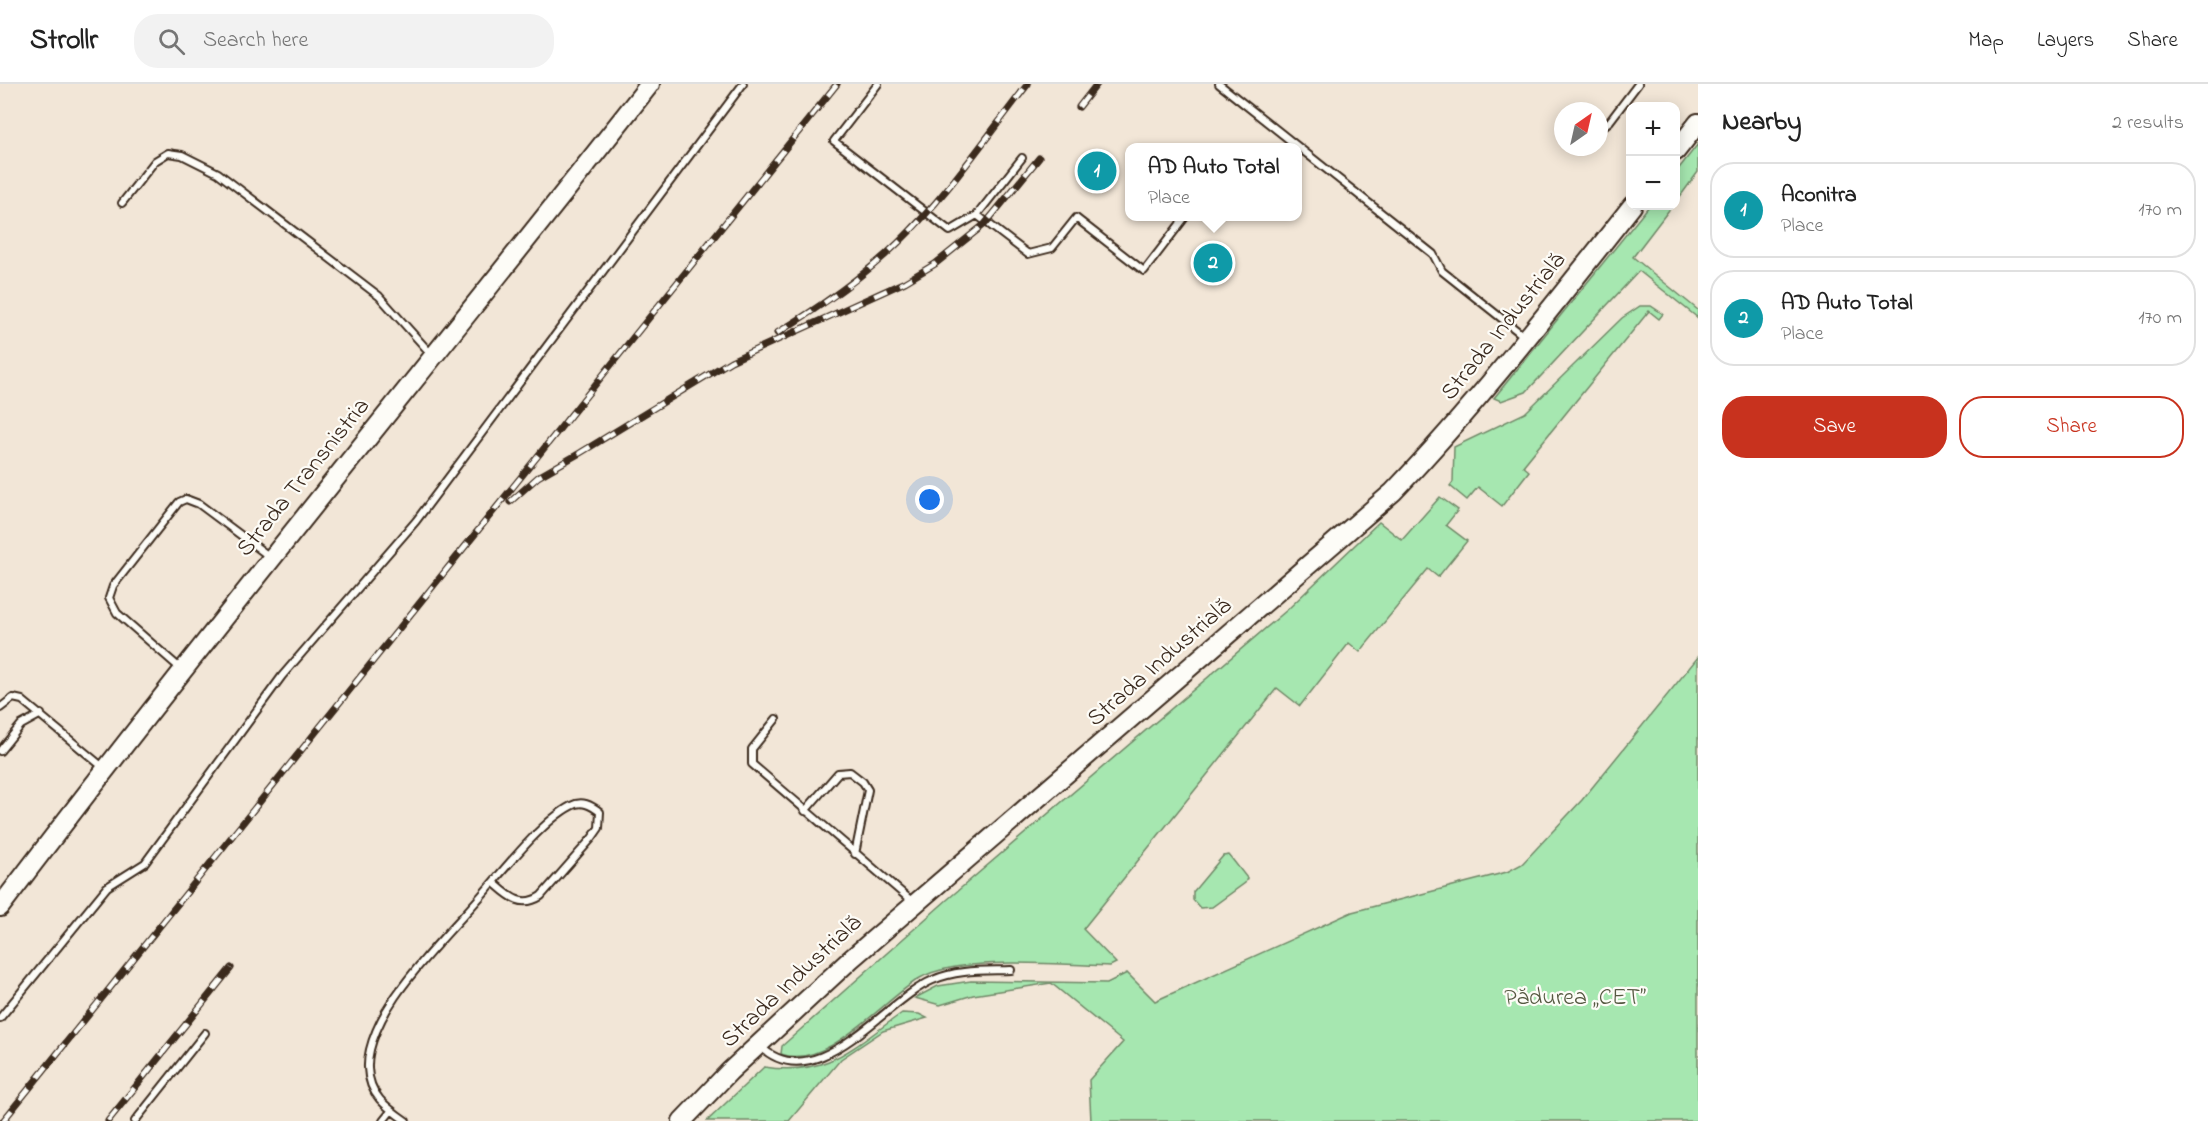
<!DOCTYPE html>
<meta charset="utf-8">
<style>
body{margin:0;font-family:"Indie Flower",sans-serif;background:#f2f2f2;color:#222}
.controls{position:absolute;right:18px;top:18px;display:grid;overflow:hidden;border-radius:12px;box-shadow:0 3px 15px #0003}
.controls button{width:54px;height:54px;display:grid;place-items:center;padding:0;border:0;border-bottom:2px solid #e0e0e0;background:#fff;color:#222;font:30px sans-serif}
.compass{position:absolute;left:1554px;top:18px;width:54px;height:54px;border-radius:50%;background:#fff;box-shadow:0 3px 15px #0003;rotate:34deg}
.you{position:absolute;left:930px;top:416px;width:21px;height:21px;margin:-15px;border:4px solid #fff;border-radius:50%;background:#1a73e8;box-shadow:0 0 0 9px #1a73e833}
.badge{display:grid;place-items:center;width:39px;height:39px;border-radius:50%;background:#c8321e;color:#fff;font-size:20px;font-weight:700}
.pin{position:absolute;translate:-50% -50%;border:3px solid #fff;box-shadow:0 2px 6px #0006}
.popup{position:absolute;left:1125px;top:59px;width:177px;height:78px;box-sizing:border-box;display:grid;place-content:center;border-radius:12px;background:#fff;filter:drop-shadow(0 2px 4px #0005);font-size:20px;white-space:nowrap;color:#767676}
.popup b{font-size:22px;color:#222}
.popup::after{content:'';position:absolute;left:50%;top:100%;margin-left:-12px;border:12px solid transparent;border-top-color:#fff}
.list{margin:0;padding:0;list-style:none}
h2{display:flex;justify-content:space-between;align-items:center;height:78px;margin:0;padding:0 24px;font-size:26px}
h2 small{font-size:20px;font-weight:400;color:#767676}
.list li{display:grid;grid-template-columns:39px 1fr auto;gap:18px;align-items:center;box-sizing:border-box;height:96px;margin:0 12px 12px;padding:0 12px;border:2px solid #e0e0e0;border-radius:24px}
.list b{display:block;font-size:22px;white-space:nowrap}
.list p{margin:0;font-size:20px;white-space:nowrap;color:#767676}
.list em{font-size:20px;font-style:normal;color:#767676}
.actions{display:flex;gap:12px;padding:18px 24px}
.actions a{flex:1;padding:14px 0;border:2px solid #c8321e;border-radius:24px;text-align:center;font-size:21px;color:#c8321e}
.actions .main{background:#c8321e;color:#fff}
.icon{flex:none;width:33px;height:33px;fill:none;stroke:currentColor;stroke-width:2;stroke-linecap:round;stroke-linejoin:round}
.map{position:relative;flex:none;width:1698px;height:1037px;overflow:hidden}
header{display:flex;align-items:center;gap:36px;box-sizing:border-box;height:84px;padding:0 30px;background:#fff;border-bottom:2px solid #e0e0e0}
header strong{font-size:28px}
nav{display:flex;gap:33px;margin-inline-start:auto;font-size:21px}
.search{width:420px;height:54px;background:#f2f2f2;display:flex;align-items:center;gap:15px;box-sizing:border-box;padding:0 21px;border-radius:24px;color:#767676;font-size:22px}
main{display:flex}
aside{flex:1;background:#fff}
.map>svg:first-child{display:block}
</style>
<header>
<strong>Strollr</strong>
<div class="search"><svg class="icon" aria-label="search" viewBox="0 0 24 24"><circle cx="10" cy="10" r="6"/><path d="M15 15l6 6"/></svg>Search here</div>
<nav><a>Map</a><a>Layers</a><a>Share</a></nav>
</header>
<main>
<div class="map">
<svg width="1698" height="1037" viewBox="0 0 1698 1037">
<rect width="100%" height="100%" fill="#f2e6d7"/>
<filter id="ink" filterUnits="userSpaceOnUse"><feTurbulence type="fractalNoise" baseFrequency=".0167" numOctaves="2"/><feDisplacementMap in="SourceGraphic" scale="12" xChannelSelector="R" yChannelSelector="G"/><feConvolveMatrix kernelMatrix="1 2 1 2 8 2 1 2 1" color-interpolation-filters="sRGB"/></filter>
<g filter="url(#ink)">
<!-- green -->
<path fill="#a6e7b0" stroke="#708867" stroke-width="1.5" d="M 1698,60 L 1698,88 L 1676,118 L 1676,88 Z
M 1649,122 L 1672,122 L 1633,173 L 1698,226 L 1698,234 L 1639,187 L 1526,308 L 1501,317 L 1494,314 Z
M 1640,222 L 1651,222 L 1663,230 L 1659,235 L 1649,227 L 1523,382 L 1529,387 L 1502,422 L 1478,403 L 1467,416 L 1450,402 L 1453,398 L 1454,363 L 1525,329 L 1622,234 Z
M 1440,413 L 1458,426 L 1446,441 L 1467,457 L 1438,493 L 1428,485 L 1360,568 L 1349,559 L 1300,622 L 1277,604 L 1083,845 L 1116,879 L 1110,882 C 1063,881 959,871 920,894 C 883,916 826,987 781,970 L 782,962 L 948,815 L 1287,526 L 1379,438 L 1402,456 Z
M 1698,573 L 1698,1037 L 1091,1037 L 1089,996 L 1123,958 L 1051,899 L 973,911 L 940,921 L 915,914 L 938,902 L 971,897 L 1107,899 L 1127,889 L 1155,917 L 1352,828 L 1507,788 L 1522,780 L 1582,716 Z
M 1229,771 L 1247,794 L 1245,799 L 1212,823 L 1200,824 L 1193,816 L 1193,808 L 1223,772 Z
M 902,929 L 919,930 L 927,934 L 883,947 L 841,975 L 789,1037 L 707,1037 L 764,983 C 828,993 853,963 902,929 Z"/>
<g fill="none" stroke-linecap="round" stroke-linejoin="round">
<defs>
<path id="lane" d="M 878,0 L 834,57 L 950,147 L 977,131 L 1028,170 L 1052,164 L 1076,134 L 1144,187 L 1186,132
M 1219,0 L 1433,170 L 1442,187 L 1525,253
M 1599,41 L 1605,41 L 1610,37 L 1638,0
M 122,119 L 155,77 L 168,69 L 182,71 L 218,89 L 379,212 L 432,271
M 977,131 L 1022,74
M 181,585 L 117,529 L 109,514 L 113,502 L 179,418 L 186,415 L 199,420 L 270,473
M 0,624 L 13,614 L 22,616 L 104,684
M 776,635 L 752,665 L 752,680 L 914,819
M 0,667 L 21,641 L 41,630
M 805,727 L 838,689 L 850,688 L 863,698 L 868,706 L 855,770
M 0,934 L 107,803 L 145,779 L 282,592 L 416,437 L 743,0
M 760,962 C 816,1016 885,916 933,896 C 957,885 986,887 1011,886
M 135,1037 L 205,949
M 383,1037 L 391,1027
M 406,1037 C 386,1023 369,1011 368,984 C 367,961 382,932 395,913 C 420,877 452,845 481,812 C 503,787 542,737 571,722 C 582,716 591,721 600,728 L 599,744 L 592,754 L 541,812 C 521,825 509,812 493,798"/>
<path id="secondary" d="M 1676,67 L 1698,39
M 0,823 C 211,544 434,275 650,0
M 682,1037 L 729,988 L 851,875 L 1393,408 C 1479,318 1555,219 1632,122"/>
</defs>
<!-- lane casing -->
<use href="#lane" stroke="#3b2a1e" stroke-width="10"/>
<!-- secondary casing -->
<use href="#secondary" stroke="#3b2a1e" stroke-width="22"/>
<!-- lane -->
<use href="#lane" stroke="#fdfcf7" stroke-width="6"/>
<!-- secondary -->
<use href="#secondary" stroke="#fdfcf7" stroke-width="18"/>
<defs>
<path id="rail" d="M 1079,23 L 1097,0
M 777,249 C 820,223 861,195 898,159 C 946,113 987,52 1028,0
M 510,418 L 538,393 L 580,369 L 731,277 L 905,198 L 935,180 L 985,140 L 1039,74
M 3,1037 L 837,0
M 108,1037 L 231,884"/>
</defs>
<!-- rail casing -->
<use href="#rail" stroke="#3b2a1e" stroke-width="7"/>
<!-- rail -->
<use href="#rail" stroke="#fdfcf7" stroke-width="4.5" stroke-dasharray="14" stroke-linecap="butt"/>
</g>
</g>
<g text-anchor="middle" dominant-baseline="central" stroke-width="4.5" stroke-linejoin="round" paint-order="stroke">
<!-- street labels -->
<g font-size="24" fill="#3b2a1e" stroke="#fdfcf7">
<text transform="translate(1504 243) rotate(-51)">Strada Industrială</text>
<text transform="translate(304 394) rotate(-51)">Strada Transnistria</text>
<text transform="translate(1160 579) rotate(-41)">Strada Industrială</text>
<text transform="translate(792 898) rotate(-43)">Strada Industrială</text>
</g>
<!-- park labels -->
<g font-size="24" fill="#565942" stroke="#fdfcf7">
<text x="1575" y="914">Pădurea „CET”</text>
</g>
</g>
</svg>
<div class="controls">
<button>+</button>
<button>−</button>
</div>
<svg class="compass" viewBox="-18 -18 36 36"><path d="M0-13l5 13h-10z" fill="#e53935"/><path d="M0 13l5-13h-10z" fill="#767676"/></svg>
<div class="you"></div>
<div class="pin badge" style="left:1097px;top:87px;background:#0f9aa8">1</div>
<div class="pin badge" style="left:1213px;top:179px;background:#0f9aa8">2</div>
<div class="popup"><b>AD Auto Total</b>Place</div>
</div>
<aside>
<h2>Nearby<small>2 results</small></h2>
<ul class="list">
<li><span class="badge" style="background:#0f9aa8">1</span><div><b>Aconitra</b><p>Place</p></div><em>170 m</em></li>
<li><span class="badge" style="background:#0f9aa8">2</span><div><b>AD Auto Total</b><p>Place</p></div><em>170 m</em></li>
</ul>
<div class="actions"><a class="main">Save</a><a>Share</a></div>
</aside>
</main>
